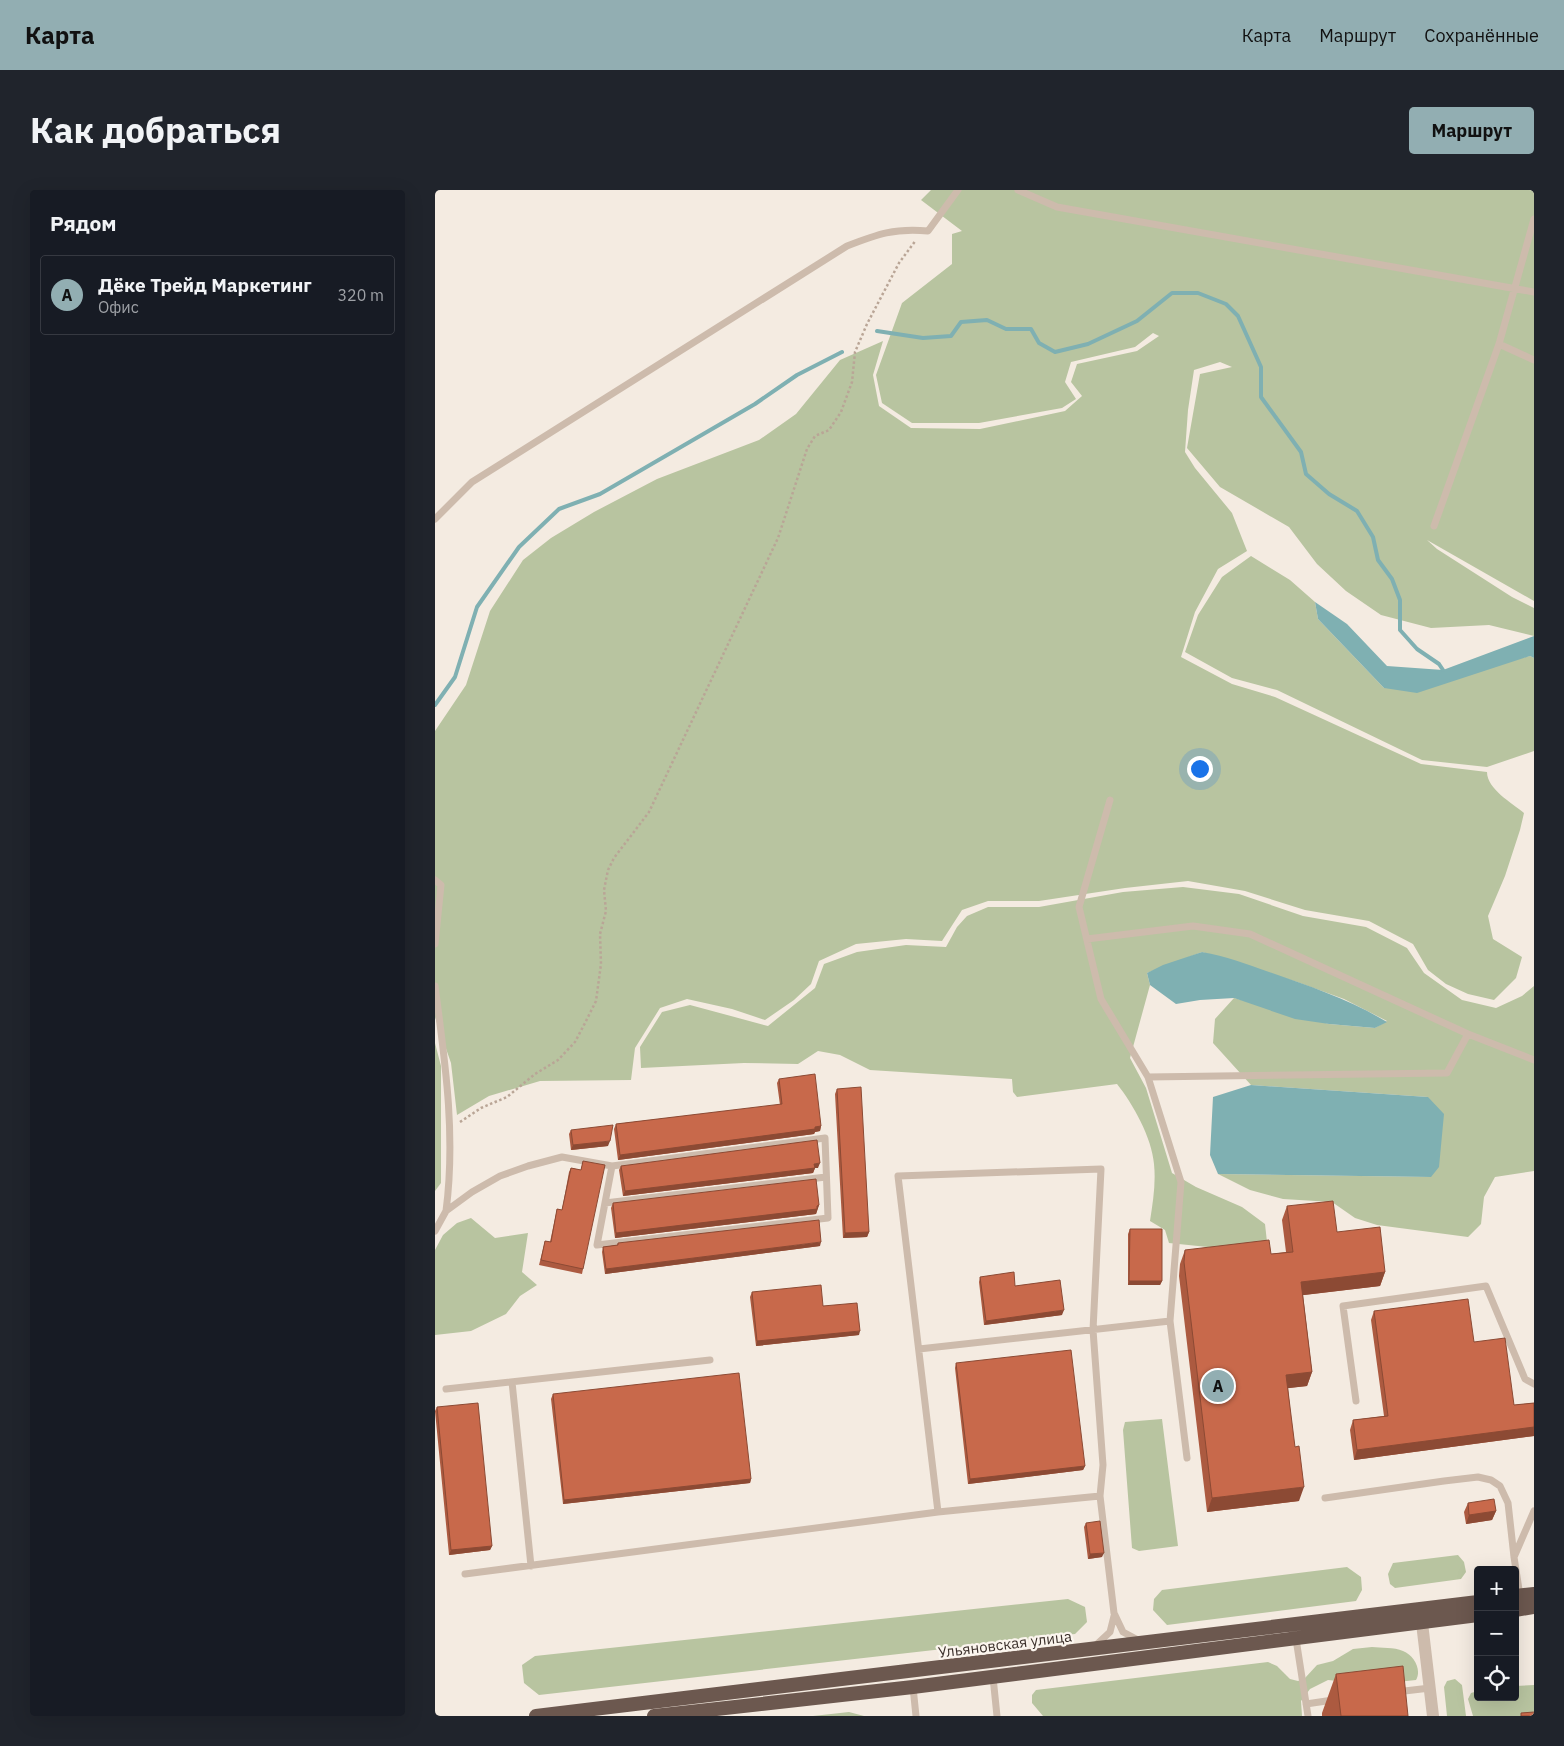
<!DOCTYPE html>
<html lang="ru">
<meta charset="utf-8">
<style>
body{margin:0;font-family:"IBM Plex Sans",sans-serif;background:#20242c;color:#f1f3f6}
.controls{position:absolute;right:15px;bottom:15px;display:grid;overflow:hidden;border-radius:5px;box-shadow:0 5px 20px #0002}
.controls button{width:45px;height:45px;display:grid;place-items:center;padding:0;border:0;border-bottom:1px solid #363941;background:#171b24;color:#f1f3f6;font:25px sans-serif}
.you{position:absolute;left:764px;top:578px;width:18px;height:18px;margin:-12px;border:4px solid #fff;border-radius:50%;background:#1a73e8;box-shadow:0 0 0 8px #1a73e833}
.badge{display:grid;place-items:center;width:32px;height:32px;border-radius:50%;background:#92aeb2;color:#111;font-size:16px;font-weight:700}
.pin{position:absolute;translate:-50% -50%;border:2px solid #fff;box-shadow:0 1px 5px #0006}
.list{margin:0;padding:0;list-style:none}
h2{display:flex;justify-content:space-between;align-items:center;height:65px;margin:0;padding:0 20px;font-size:21px}
h2 small{font-size:16px;font-weight:400;color:#9ea1a6}
.list li{display:grid;grid-template-columns:32px 1fr auto;gap:15px;align-items:center;box-sizing:border-box;height:80px;margin:0 10px 10px;padding:0 10px;border:1px solid #363941;border-radius:5px}
.list b{display:block;font-size:19px;white-space:nowrap}
.list p{margin:0;font-size:16px;white-space:nowrap;color:#9ea1a6}
.list em{font-size:16px;font-style:normal;color:#9ea1a6}
.icon{flex:none;width:28px;height:28px;fill:none;stroke:currentColor;stroke-width:2;stroke-linecap:round;stroke-linejoin:round}
.map{position:relative;flex:none;width:1099px;height:1526px;overflow:hidden;border-radius:5px}
header{display:flex;align-items:center;gap:30px;box-sizing:border-box;height:70px;padding:0 25px;background:#92aeb2;color:#111}
header strong{font-size:24px}
nav{display:flex;gap:28px;margin-inline-start:auto;font-size:18px}
.intro{display:flex;align-items:center;justify-content:space-between;box-sizing:border-box;height:120px;padding:0 30px}
h1{margin:0;font-size:35px}
.button{padding:12px 22px;border-radius:5px;background:#92aeb2;color:#111;font-size:18px;font-weight:700}
main{display:flex;gap:30px;padding:0 30px}
aside{flex:1;background:#171b24;border-radius:5px;box-shadow:0 5px 20px #0002}
.map>svg:first-child{display:block}
</style>
<header>
<strong>Карта</strong>
<nav><a>Карта</a><a>Маршрут</a><a>Сохранённые</a></nav>
</header>
<div class="intro"><h1>Как добраться</h1><a class="button">Маршрут</a></div>
<main>
<aside>
<h2>Рядом<small></small></h2>
<ul class="list">
<li><span class="badge">A</span><div><b>Дёке Трейд Маркетинг</b><p>Офис</p></div><em>320 m</em></li>
</ul>
</aside>
<div class="map">
<svg width="1099" height="1526" viewBox="0 0 1099 1526">
<rect width="100%" height="100%" fill="#f4ebe1"/>
<!-- green -->
<path fill="#b8c4a0" d="M 496,0 L 1099,0 L 1099,411 L 992,350 L 1002,359 L 1077,407 L 1099,418 L 1099,446 L 1054,435 L 996,438 L 946,425 L 911,401 L 882,374 L 854,337 L 785,297 L 752,258 L 765,184 L 797,177 L 785,172 L 759,180 L 753,220 L 750,262 L 760,278 L 797,323 L 812,361 L 783,379 L 760,422 L 746,467 L 797,494 L 840,507 L 986,574 L 1052,582 C 1052,599 1077,613 1089,623 L 1085,640 L 1070,686 L 1053,726 L 1058,749 L 1087,767 L 1081,788 L 1059,810 L 1033,804 L 1011,794 L 993,780 L 978,754 L 934,731 L 870,720 L 810,701 L 753,691 L 690,698 L 604,711 L 553,711 L 527,720 L 507,751 L 471,749 L 421,754 L 384,771 L 376,794 L 359,810 L 330,830 L 297,819 L 252,809 L 225,818 L 200,858 L 196,890 L 105,891 L 54,906 L 22,925 L 16,873 L 0,827 L 0,541 L 31,495 L 55,421 L 88,370 L 116,348 L 159,322 L 222,289 L 324,250 L 361,224 L 405,170 L 448,151 L 438,185 L 444,216 L 476,238 L 545,239 L 630,221 L 647,206 L 636,192 L 642,174 L 702,161 L 724,146 L 718,143 L 700,157 L 636,172 L 630,192 L 641,209 L 627,218 L 544,233 L 477,233 L 447,213 L 441,185 L 467,113 L 517,74 L 517,44 L 527,41 L 486,10 Z
M 816,366 L 855,390 L 880,412 L 883,429 L 949,498 L 1095,466 L 1099,468 L 1099,561 L 1052,577 L 987,570 L 842,500 L 797,488 L 750,462 L 763,425 L 787,387 Z
M 748,697 L 804,704 L 868,726 L 931,737 L 972,758 L 989,783 L 1027,810 L 1061,818 L 1087,806 L 1099,796 L 1099,981 L 1060,987 L 1049,1007 L 1046,1034 L 1033,1047 L 942,1035 L 920,1028 L 897,1012 L 848,1009 L 815,1000 L 783,984 L 996,987 L 993,907 L 816,895 L 778,853 L 780,829 L 799,808 L 894,834 L 940,838 L 952,831 L 909,809 L 862,792 L 767,762 L 712,783 L 715,795 L 695,868 L 711,898 L 737,983 L 761,997 L 807,1017 L 830,1034 L 832,1052 L 792,1059 L 734,1053 L 730,1040 L 715,1031 C 718,1012 721,993 719,974 C 717,948 698,914 682,894 L 582,907 L 578,902 L 577,889 L 435,880 L 405,865 L 383,861 L 363,874 L 309,873 L 206,878 L 205,857 L 227,822 L 255,815 L 333,836 L 380,798 L 389,774 L 422,762 L 471,755 L 511,757 L 522,737 L 532,726 L 553,717 L 604,717 L 688,702 Z
M 0,853 L 6,876 L 6,993 L 0,1001 Z
M 36,1028 L 60,1048 L 93,1043 L 87,1082 L 102,1095 L 85,1106 L 71,1124 L 36,1141 L 0,1145 L 0,1060 L 8,1045 L 22,1033 Z
M 727,1229 L 743,1356 L 704,1361 L 697,1358 L 688,1240 L 690,1232 Z
M 1023,1365 L 1029,1372 L 1031,1382 L 1026,1389 L 960,1398 L 955,1394 L 953,1384 L 958,1373 Z
M 912,1377 L 926,1387 L 927,1400 L 921,1411 L 732,1435 L 718,1420 L 719,1409 L 727,1400 Z
M 633,1409 L 650,1417 L 652,1432 L 640,1444 L 104,1505 L 89,1493 L 87,1475 L 100,1466 Z
M 937,1457 C 946,1458 959,1457 968,1461 C 979,1465 987,1480 981,1490 L 916,1497 L 903,1491 L 893,1490 L 875,1499 L 866,1511 L 867,1526 L 608,1526 L 597,1513 L 597,1505 L 601,1500 L 833,1472 L 842,1476 L 855,1489 L 863,1491 L 870,1488 L 882,1475 L 898,1471 L 918,1459 Z
M 1020,1489 L 1027,1495 L 1031,1526 L 1012,1526 L 1009,1497 L 1012,1491 Z
M 1099,1495 L 1099,1526 L 1038,1526 L 1033,1509 L 1036,1503 L 1043,1501 L 1043,1507 L 1080,1507 L 1080,1496 Z
M 414,1522 L 429,1526 L 378,1526 Z"/>
<!-- water -->
<path fill="#7fb0b2" d="M 880,412 L 912,434 L 952,476 L 1008,480 L 1099,446 L 1099,468 L 1095,466 L 982,503 L 949,498 L 883,429 Z
M 767,762 C 791,766 811,774 834,782 C 875,796 915,810 952,832 L 940,838 L 894,834 L 860,829 L 799,808 L 765,810 L 741,814 L 715,795 L 712,783 L 728,775 Z
M 816,895 L 993,907 L 1009,924 L 1004,977 L 996,987 L 783,984 L 775,965 L 778,907 Z"/>
<g fill="none" stroke-linecap="round" stroke-linejoin="round">
<!-- stream -->
<path stroke="#7fb0b2" stroke-width="4" d="M 442,141 L 488,148 L 516,146 L 526,132 L 552,130 L 571,139 L 596,139 L 604,153 L 620,162 L 653,154 L 702,131 L 737,103 L 763,103 L 791,114 L 803,126 L 826,177 L 826,207 L 866,262 L 871,284 L 894,304 L 922,321 L 938,347 L 943,370 L 957,389 L 965,410 L 965,440 L 982,459 L 1004,474 L 1008,480
M 0,515 L 20,487 L 42,417 L 84,357 L 124,319 L 165,304 L 320,214 L 362,185 L 407,162"/>
<!-- path -->
<path stroke="#b9a596" stroke-width="2.5" stroke-dasharray="2.5 2.5" stroke-linecap="butt" d="M 25,932 L 46,918 L 72,907 L 100,884 L 123,870 L 140,852 L 150,833 L 161,811 L 166,774 L 165,744 L 171,721 L 169,700 L 173,680 L 179,668 L 214,622 L 343,348 L 372,259 L 380,246 L 394,240 L 406,222 L 417,192 L 420,162 L 432,134 L 464,73 L 481,50"/>
<!-- service -->
<path stroke="#cdbbac" stroke-width="7" d="M 583,0 L 622,17 L 1099,102
M 1064,154 L 1099,170
M 0,329 L 37,292 L 412,56 C 443,44 459,38 493,41 L 523,0
M 999,336 L 1064,154 L 1099,29
M 675,610 L 644,717 L 666,809 L 713,887 L 746,992 L 735,1131 L 752,1268
M 0,690 L 6,695 L 0,754
M 652,749 L 758,736 L 815,744 L 1033,844 L 1099,870
M 0,796 C 10,871 21,945 11,1021
M 713,887 L 1012,883 L 1033,844
M 170,1013 L 391,987
M 0,1041 L 11,1021 L 37,1002 L 65,986 L 93,976 L 127,967 L 177,976 L 390,948 L 393,1028 L 162,1055 L 177,976
M 484,1159 L 735,1131
M 77,1192 L 96,1376
M 11,1199 L 275,1170
M 921,1211 L 908,1116 L 1051,1096 L 1090,1189 L 1099,1194
M 665,1306 L 503,1322 L 463,986 L 666,979 L 658,1140 L 668,1275 L 665,1306 L 679,1423 L 688,1442 L 703,1450
M 890,1308 L 1009,1291 L 1043,1287 L 1056,1290 L 1065,1296 L 1073,1313 L 1079,1367
M 30,1384 L 503,1322
M 1085,1406 L 1079,1367 L 1099,1321
M 861,1449 L 873,1526
M 661,1455 L 675,1442 L 679,1426
M 558,1487 L 562,1526
M 478,1497 L 481,1526
M 961,1502 L 995,1498
M 871,1514 L 898,1510"/>
<!-- minor -->
<path stroke="#cdbbac" stroke-width="12" d="M 987,1433 L 998,1526"/>
<!-- trunk -->
<path stroke="#6c584f" stroke-width="14" d="M 1080,1406 L 1099,1404
M 1080,1420 L 1099,1417
M 101,1526 L 1043,1412
M 219,1526 L 478,1497 L 1043,1425"/>
</g>
<!-- wall -->
<path fill="#ac5a40" d="M 344,889 L 386,936 L 385,941 L 380,942 L 379,944 L 183,970 L 179,939 L 181,934 L 345,915 L 342,893 Z
M 402,899 L 434,1042 L 432,1047 L 408,1048 L 400,904 Z
M 136,940 L 173,956 L 136,960 L 134,944 Z
M 148,971 L 148,1079 L 147,1084 L 104,1075 L 110,1051 L 115,1052 L 122,1019 L 127,1020 L 134,982 L 136,978 L 146,980 Z
M 186,976 L 383,978 L 380,978 L 378,983 L 188,1006 L 184,980 Z
M 178,1013 L 384,1015 L 381,1024 L 180,1048 L 176,1018 Z
M 852,1016 L 902,1042 L 950,1082 L 945,1096 L 868,1105 L 877,1182 L 872,1196 L 853,1198 L 864,1311 L 772,1322 L 744,1086 L 745,1074 L 750,1060 L 836,1064 L 851,1062 L 847,1030 Z
M 695,1039 L 727,1091 L 725,1095 L 693,1095 L 693,1044 Z
M 183,1053 L 385,1056 L 170,1084 L 167,1062 L 168,1057 L 182,1055 Z
M 545,1087 L 627,1125 L 549,1135 L 544,1092 Z
M 317,1102 L 388,1116 L 424,1145 L 321,1156 L 315,1107 Z
M 939,1121 L 1039,1152 L 1079,1215 L 1099,1213 L 1099,1246 L 919,1270 L 915,1240 L 918,1230 L 949,1226 L 936,1130 Z
M 521,1173 L 650,1276 L 648,1280 L 533,1294 L 520,1178 Z
M 118,1204 L 316,1289 L 315,1293 L 128,1314 L 116,1209 Z
M 2,1217 L 57,1356 L 55,1360 L 14,1365 L 0,1221 Z
M 1033,1313 L 1061,1321 L 1057,1330 L 1031,1334 L 1029,1322 Z
M 651,1333 L 667,1367 L 653,1369 L 649,1337 Z
M 901,1484 L 973,1526 L 887,1526 L 887,1523 Z"/>
<!-- shaded-wall -->
<path fill="#8c4a34" d="M 386,936 L 385,941 L 380,942 L 379,944 L 183,970 L 185,965 Z
M 175,951 L 173,956 L 136,960 L 138,955 Z
M 385,973 L 383,978 L 380,978 L 378,983 L 188,1006 L 190,1001 Z
M 384,1015 L 381,1024 L 180,1048 L 181,1043 Z
M 434,1042 L 432,1047 L 408,1048 L 410,1043 Z
M 386,1052 L 385,1056 L 170,1084 L 171,1079 Z
M 950,1082 L 945,1096 L 861,1106 L 866,1092 Z
M 694,1091 L 727,1091 L 725,1095 L 693,1095 Z
M 629,1120 L 627,1125 L 549,1135 L 551,1131 Z
M 425,1141 L 424,1145 L 321,1156 L 322,1151 Z
M 877,1182 L 872,1196 L 846,1199 L 851,1185 Z
M 1099,1237 L 1099,1246 L 919,1270 L 922,1260 Z
M 650,1276 L 648,1280 L 533,1294 L 535,1289 Z
M 316,1289 L 315,1293 L 128,1314 L 129,1310 Z
M 869,1297 L 864,1311 L 772,1322 L 777,1308 Z
M 1061,1321 L 1057,1330 L 1031,1334 L 1034,1325 Z
M 57,1356 L 55,1360 L 14,1365 L 16,1360 Z
M 669,1363 L 667,1367 L 653,1369 L 655,1364 Z"/>
<!-- building -->
<path fill="#c8694b" stroke="#8c4a34" d="M 380,884 L 386,936 L 380,937 L 380,939 L 185,965 L 181,934 L 347,914 L 344,889 Z
M 426,897 L 434,1042 L 410,1043 L 402,899 Z
M 178,935 L 175,951 L 138,955 L 136,940 Z
M 382,950 L 385,973 L 379,974 L 380,978 L 190,1001 L 186,976 Z
M 148,971 L 170,975 L 148,1079 L 106,1070 L 110,1051 L 116,1052 L 122,1019 L 127,1020 L 136,978 L 146,980 Z
M 381,989 L 384,1015 L 382,1016 L 382,1019 L 181,1043 L 178,1013 Z
M 898,1011 L 902,1042 L 945,1037 L 950,1082 L 866,1092 L 877,1182 L 851,1185 L 860,1257 L 864,1256 L 869,1297 L 777,1308 L 749,1072 L 750,1060 L 834,1050 L 836,1064 L 858,1062 L 852,1016 Z
M 384,1030 L 386,1052 L 171,1079 L 168,1057 L 183,1055 L 183,1053 Z
M 695,1039 L 727,1039 L 727,1091 L 694,1091 Z
M 579,1082 L 580,1096 L 625,1090 L 629,1120 L 551,1131 L 545,1087 Z
M 386,1095 L 388,1116 L 422,1113 L 425,1141 L 322,1151 L 317,1102 Z
M 1033,1109 L 1039,1152 L 1070,1148 L 1079,1215 L 1099,1213 L 1099,1237 L 922,1260 L 918,1230 L 953,1226 L 939,1121 Z
M 636,1160 L 650,1276 L 535,1289 L 521,1173 Z
M 304,1183 L 316,1289 L 129,1310 L 118,1204 Z
M 43,1213 L 57,1356 L 16,1360 L 2,1217 Z
M 1059,1309 L 1061,1321 L 1034,1325 L 1033,1313 Z
M 665,1331 L 669,1363 L 655,1364 L 651,1333 Z
M 968,1476 L 973,1526 L 906,1526 L 901,1484 Z
M 1099,1522 L 1099,1526 L 1086,1526 L 1086,1523 Z"/>
<g text-anchor="middle" dominant-baseline="central" stroke-width="4.5" stroke-linejoin="round" paint-order="stroke">
<!-- street labels -->
<g font-size="15" fill="#3b302b" stroke="#fbf5ee">
<text transform="translate(570 1454) rotate(-7)">Ульяновская улица</text>
</g>
</g>
</svg>
<div class="controls">
<button>+</button>
<button>−</button>
<button><svg class="icon" aria-label="locate" viewBox="0 0 24 24"><circle cx="12" cy="12" r="6"/><path d="M12 2v4M12 18v4M2 12h4M18 12h4"/></svg></button>
</div>
<div class="you"></div>
<div class="pin badge" style="left:783px;top:1196px">A</div>
</div>
</main>
